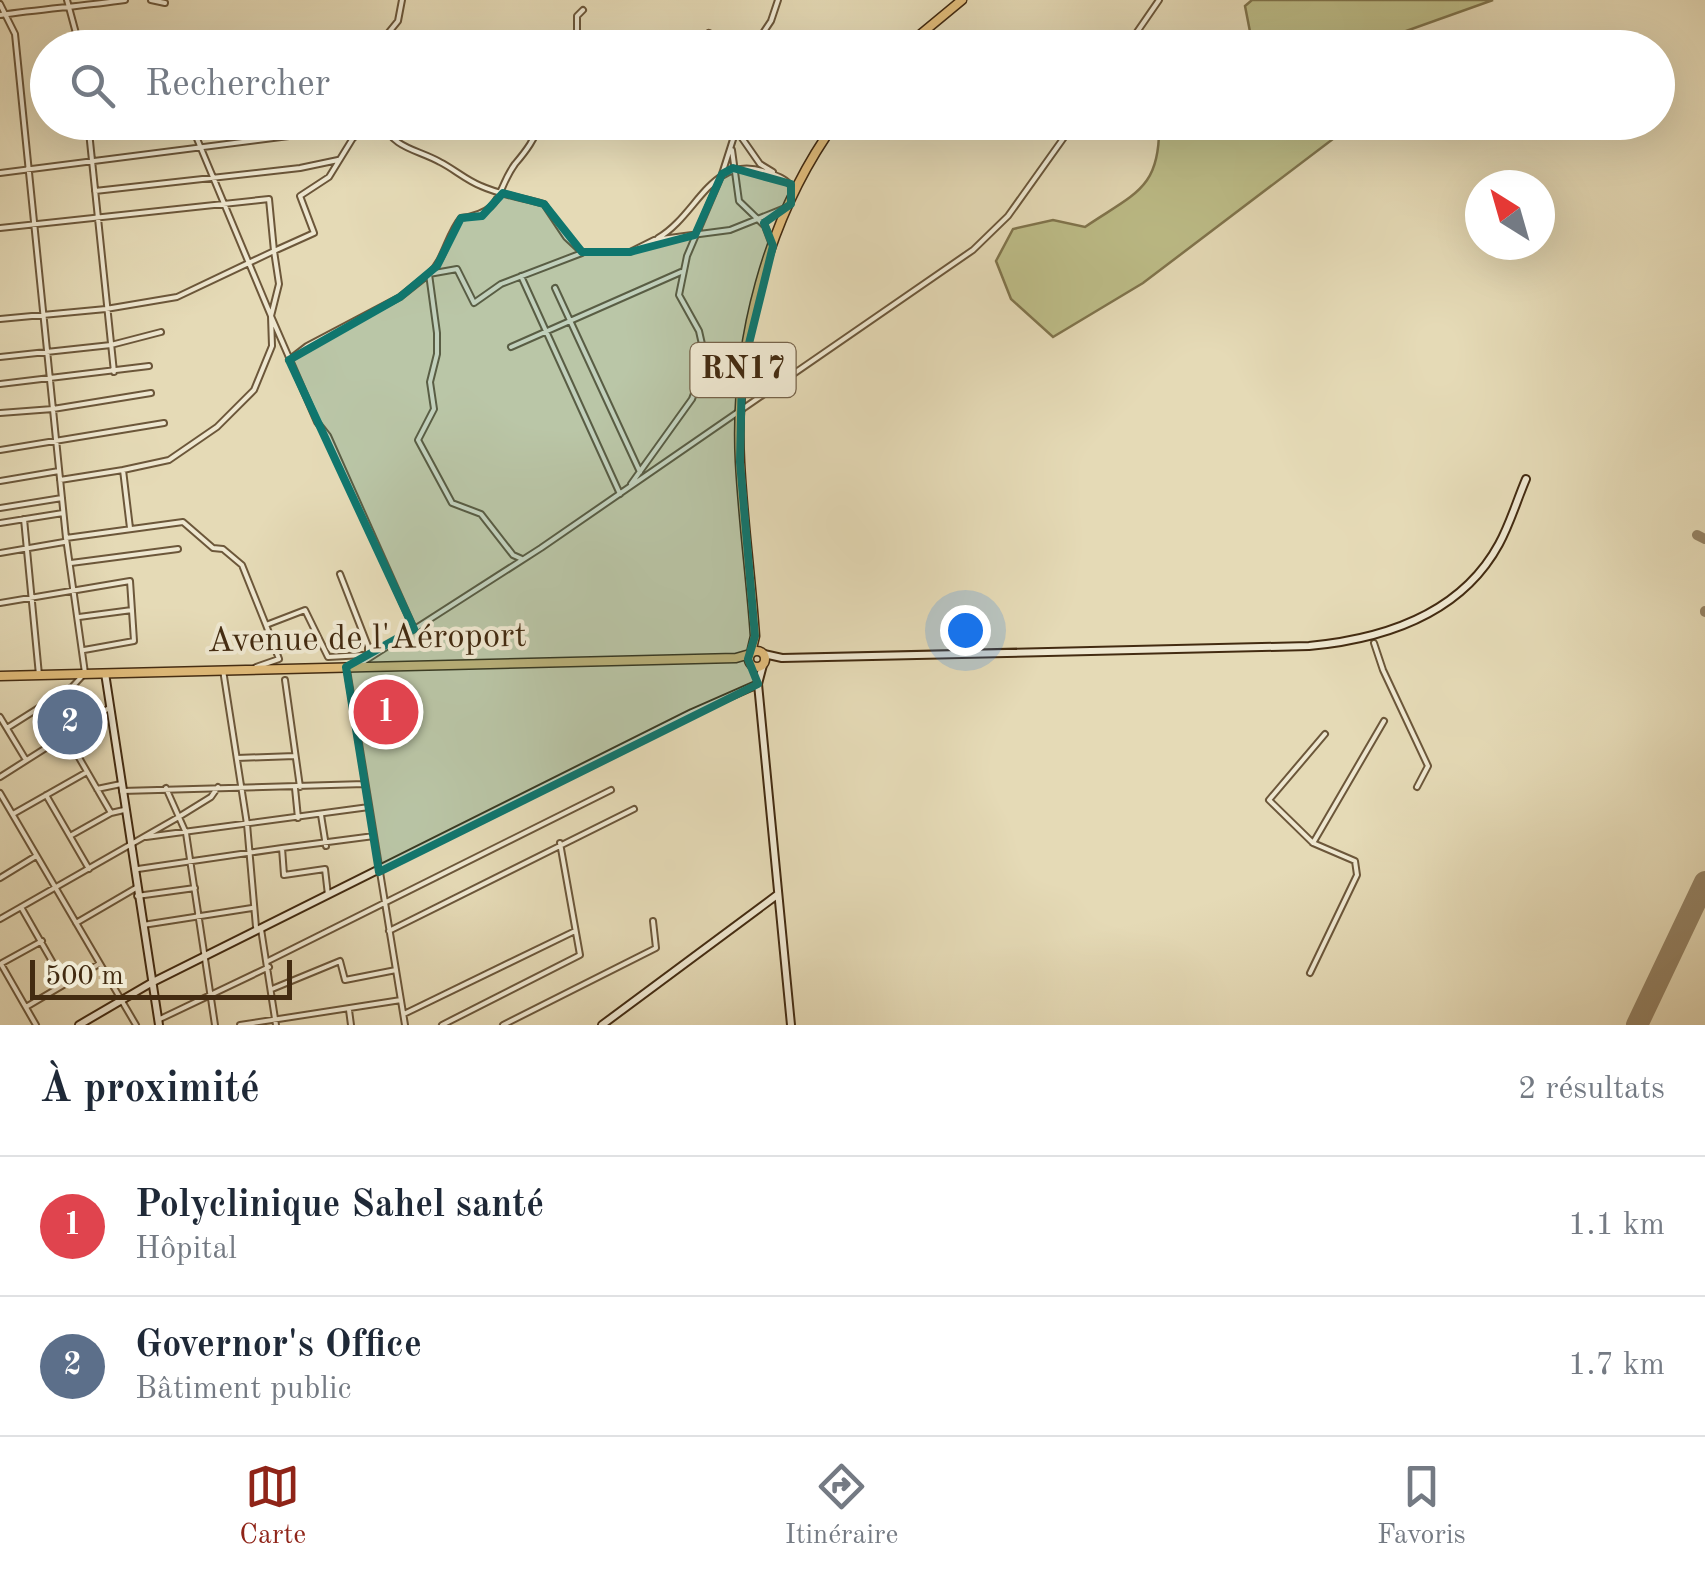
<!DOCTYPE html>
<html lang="fr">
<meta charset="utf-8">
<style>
body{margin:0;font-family:"Old Standard TT",serif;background:#f6f6f7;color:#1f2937}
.compass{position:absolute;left:1465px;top:170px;width:90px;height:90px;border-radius:50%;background:#fff;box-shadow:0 10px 40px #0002;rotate:323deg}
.scale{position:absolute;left:30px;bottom:25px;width:262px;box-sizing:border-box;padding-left:10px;border:5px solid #432b11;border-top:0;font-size:28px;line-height:35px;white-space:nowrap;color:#432b11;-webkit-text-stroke:8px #eee7d0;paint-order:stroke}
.you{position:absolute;left:965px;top:630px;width:35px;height:35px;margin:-25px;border:8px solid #fff;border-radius:50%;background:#1a73e8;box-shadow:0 0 0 15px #1a73e833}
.badge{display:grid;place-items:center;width:65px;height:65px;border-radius:50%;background:#8f2418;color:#fff;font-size:32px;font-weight:700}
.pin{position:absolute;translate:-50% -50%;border:5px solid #fff;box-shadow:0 2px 10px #0006}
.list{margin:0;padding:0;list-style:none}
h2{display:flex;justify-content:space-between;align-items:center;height:130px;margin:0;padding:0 40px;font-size:42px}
h2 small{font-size:32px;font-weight:400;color:#747a83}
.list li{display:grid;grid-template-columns:65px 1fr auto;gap:30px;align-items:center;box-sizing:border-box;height:140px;padding:0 40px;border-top:2px solid #e0e1e3}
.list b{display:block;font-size:38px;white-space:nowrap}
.list p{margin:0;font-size:32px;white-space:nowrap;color:#747a83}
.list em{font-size:32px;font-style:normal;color:#747a83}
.icon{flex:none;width:55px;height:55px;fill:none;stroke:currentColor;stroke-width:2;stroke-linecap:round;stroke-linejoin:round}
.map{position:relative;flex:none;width:1705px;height:1025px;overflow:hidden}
.search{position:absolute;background:#fff;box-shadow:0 10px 40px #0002;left:30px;right:30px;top:30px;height:110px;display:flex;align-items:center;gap:25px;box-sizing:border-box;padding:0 35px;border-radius:55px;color:#747a83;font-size:38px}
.sheet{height:410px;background:#fff}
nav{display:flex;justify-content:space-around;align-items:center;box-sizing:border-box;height:140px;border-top:2px solid #e0e1e3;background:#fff;font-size:28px;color:#747a83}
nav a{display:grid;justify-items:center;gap:5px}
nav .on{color:#8f2418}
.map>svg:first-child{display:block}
</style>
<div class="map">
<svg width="1705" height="1025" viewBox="0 0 1705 1025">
<rect width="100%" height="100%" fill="#e5dab6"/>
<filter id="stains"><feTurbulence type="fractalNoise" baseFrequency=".002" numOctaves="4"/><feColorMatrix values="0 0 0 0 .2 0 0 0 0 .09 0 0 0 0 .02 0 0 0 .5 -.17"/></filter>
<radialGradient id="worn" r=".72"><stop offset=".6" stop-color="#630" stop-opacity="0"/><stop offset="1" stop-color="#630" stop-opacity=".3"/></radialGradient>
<!-- green -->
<path fill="#bdbd88" stroke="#80744c" stroke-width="2.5" d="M 1252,0 L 1493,0 L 1406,31 L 1399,48 L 1253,47 L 1245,6 Z
M 1159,123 L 1205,123 L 1231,133 L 1249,123 L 1354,123 L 1143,283 L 1053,337 L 1011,299 L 996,261 L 1013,229 L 1053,220 L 1085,227 C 1135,193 1161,189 1159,123 Z"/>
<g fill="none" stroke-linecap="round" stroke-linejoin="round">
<!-- taxiway -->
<path stroke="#948264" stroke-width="10" d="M 1697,535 L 1705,539
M 1705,612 L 1705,611"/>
<!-- runway -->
<path stroke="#948264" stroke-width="22" d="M 1637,1025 L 1705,882"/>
<defs>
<path id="street" d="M 67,0 L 80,48
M 151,0 L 165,3
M 0,4 L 15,34 L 66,538 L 85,673 L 72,687 L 7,728
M 0,15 C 42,9 83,6 125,0
M 709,33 L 741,48
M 709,33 L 710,48
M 384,48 L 385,37 L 398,21 L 402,0
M 483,48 L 504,36
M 577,48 L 577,16 L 583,10
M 753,48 L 771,21 L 778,0
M 1126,48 L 1159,0
M 88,122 L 114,372
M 375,122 L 353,138 L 329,177 L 300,196 L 314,233 L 274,251 L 279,284 L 271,316 L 317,422 L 328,436 L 414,629
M 383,122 C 393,149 417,149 440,162 C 454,169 466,180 481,186 C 501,195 523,198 544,204 L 566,237 L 582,252 L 630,252 L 654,240 L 730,230 L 785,208
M 737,131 L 760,164 L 773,172
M 732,150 L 739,201 L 765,226 L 771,242
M 0,173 L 297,135 L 328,135 L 370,122
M 95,191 L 300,168 L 338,160
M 0,228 L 269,199 L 274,251 L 177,297 L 106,309 L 0,319
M 658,238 C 698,215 711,153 766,172 C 778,176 785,178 793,188
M 521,276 L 620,494
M 555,288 L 640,472
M 511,347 L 681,272
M 0,357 L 111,345 L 161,332
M 289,360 L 307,346 L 400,297 L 429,274 L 457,269 L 474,303 L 501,284 L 582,253
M 0,384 L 149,366
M 0,413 L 53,409 L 151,393
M 0,450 L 164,423
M 60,480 L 123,470
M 0,481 L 59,471
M 631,484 L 692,399 L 706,362 L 699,331 L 679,295 L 687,256 L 722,174 L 736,130 L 734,122
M 0,508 L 62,498
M 24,519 L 39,675
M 0,523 L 63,513
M 130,528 L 123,470 L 169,460 L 217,427 L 254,390 L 272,346 L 271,316 L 190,122
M 66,538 L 183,522 L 213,548 L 223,549 L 242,565 L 266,625 L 305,610 L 328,657 L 363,655 L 368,659 L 368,646 L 340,574
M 0,553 L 64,542
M 522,559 L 513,555 L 481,514 L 452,503 L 418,440 L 434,409 L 430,382 L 437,354 L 437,333 L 429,274 C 445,259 447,235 461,218 C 505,212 495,191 515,164 C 527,150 534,140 541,122
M 71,563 L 178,549
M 0,603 L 130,581 L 134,641 L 84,650
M 79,617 L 132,610
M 1374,643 L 1383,670 L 1428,766 L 1417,787
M 360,664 L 541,548 L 973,250 L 1008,216 L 1075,122
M 256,667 L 279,659 L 266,625
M 223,670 L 247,824 L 256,927
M 347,670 L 405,1025
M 285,680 L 300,787
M 48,704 L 111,813
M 0,717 L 26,760
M 237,758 L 295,756
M 0,777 L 109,708
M 166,788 L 186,833 L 215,1025
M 295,788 L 298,818
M 97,789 L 121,784
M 122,791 L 365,784
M 0,793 L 136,1025
M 46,795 L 89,869
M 13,814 L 87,772
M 321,815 L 326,846
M 70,836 L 111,813 L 124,810
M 146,837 L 369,807
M 1313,843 L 1269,800 L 1325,734
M 282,848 L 374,836
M 138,869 L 282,848 L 284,875 L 325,869 L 328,895
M 0,878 L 36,856
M 137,896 L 195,888
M 21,907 L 65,984
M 0,919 L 177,818 L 211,797 L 218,787
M 76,923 L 136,888
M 143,925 L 252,908
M 261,929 L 276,1025
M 389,931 L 634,809
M 268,961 L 611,790
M 2,963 L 42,941
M 1,964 L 36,1025
M 1310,973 L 1357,875 L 1355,861 L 1313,843 L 1384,721
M 272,989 L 340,961 L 345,980 L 396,970
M 26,1007 L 99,964
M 349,1010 L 351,1025
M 404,1014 L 575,931
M 160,1019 L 269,967
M 240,1025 L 401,1000
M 442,1025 L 580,955 L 560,843
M 503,1025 L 656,948 L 653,921"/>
<path id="secondary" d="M 764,654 L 782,658 L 1309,646 C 1384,639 1461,614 1499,544 C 1510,524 1517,500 1526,479
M 763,665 L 758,684 L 791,1025
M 105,673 L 159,1025
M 79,1025 L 151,983 L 692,713 L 758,684
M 602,1025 L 777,895"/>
<path id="primary" d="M 904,48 L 962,0
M749 659a8 8 0 1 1 16 0a8 8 0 1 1-16 0Z
M 751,653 L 755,636 C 751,578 743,520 740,462 C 734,345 767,217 836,122
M 0,676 L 736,658 L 750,654"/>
</defs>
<!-- street casing -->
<use href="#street" stroke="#6c573a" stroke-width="8"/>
<!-- secondary casing -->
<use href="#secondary" stroke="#432b11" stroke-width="10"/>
<!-- primary casing -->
<use href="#primary" stroke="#432b11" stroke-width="11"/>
<!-- street -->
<use href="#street" stroke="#eee7d0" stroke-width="4"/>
<!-- secondary -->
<use href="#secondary" stroke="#eee7d0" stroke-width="6"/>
<!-- primary -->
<use href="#primary" stroke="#e2bd7b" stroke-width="8"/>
</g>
<!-- marked area -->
<path fill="#0f766e" fill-opacity="0.2" stroke="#0f766e" stroke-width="8" stroke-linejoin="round" d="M 733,168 L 791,184 L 791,204 L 764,223 L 773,246 L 742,372 L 740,462 L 755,636 L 748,659 L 758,684 L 379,872 L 346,667 L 414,629 L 289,360 L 400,297 L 437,266 L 461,218 L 482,216 L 503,193 L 544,204 L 582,252 L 630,252 L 695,235 L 722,174 Z"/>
<g text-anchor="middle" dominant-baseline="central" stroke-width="8" stroke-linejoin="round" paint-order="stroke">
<!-- shield labels -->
<rect fill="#eee7d0" stroke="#76634a" stroke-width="2.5" x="690.5" y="343" width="105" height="54" rx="8"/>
<g font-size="32" font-weight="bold" fill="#432b11">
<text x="743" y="370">RN17</text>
</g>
<!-- street labels -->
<g font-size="35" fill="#432b11" stroke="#eee7d0">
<text transform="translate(367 639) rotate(-1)">Avenue de l'Aéroport</text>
</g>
</g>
<rect width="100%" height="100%" filter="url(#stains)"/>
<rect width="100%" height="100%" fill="url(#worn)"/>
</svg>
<svg class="compass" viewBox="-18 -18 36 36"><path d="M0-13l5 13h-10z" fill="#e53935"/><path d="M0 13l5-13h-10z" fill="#747a83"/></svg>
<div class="scale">500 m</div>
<div class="you"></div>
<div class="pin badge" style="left:386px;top:712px;background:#e0444e">1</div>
<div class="pin badge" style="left:70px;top:722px;background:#5c6f8a">2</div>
<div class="search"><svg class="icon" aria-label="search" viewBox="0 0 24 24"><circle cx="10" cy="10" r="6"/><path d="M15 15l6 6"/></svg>Rechercher</div>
</div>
<section class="sheet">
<h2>À proximité<small>2 résultats</small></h2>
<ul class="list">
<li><span class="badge" style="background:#e0444e">1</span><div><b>Polyclinique Sahel santé</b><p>Hôpital</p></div><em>1.1 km</em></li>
<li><span class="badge" style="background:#5c6f8a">2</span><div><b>Governor's Office</b><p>Bâtiment public</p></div><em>1.7 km</em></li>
</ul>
</section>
<nav>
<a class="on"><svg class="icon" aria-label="map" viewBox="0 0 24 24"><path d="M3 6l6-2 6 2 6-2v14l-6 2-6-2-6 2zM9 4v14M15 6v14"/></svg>Carte</a>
<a><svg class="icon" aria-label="directions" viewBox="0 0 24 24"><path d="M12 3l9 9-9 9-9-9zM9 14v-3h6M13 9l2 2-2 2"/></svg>Itinéraire</a>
<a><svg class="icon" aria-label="saved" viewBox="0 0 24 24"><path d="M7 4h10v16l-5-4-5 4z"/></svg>Favoris</a>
</nav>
